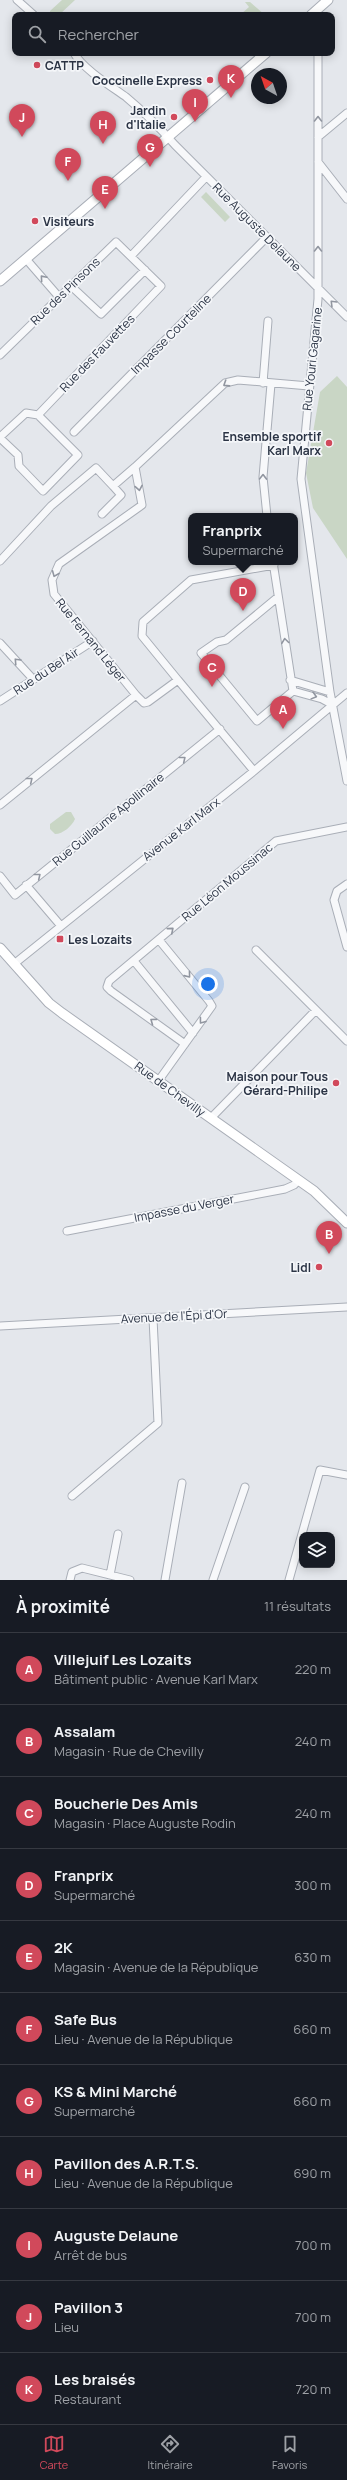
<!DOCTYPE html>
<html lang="fr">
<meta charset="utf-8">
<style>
body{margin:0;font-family:Manrope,sans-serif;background:#20242c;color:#f1f3f6}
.controls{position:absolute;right:12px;bottom:12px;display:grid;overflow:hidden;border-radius:8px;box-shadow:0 2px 10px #0003}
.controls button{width:36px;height:36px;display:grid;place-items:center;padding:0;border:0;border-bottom:1px solid #363941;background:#171b24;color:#f1f3f6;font:20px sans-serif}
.compass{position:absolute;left:251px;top:68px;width:36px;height:36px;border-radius:50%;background:#171b24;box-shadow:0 2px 10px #0003;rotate:320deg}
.you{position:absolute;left:208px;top:984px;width:14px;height:14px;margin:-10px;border:3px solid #fff;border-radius:50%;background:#1a73e8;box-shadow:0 0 0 6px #1a73e833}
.badge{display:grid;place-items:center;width:26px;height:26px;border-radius:50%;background:#d1495b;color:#fff;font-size:13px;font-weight:700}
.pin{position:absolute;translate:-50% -33px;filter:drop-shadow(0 1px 2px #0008)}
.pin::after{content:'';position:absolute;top:21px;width:14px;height:12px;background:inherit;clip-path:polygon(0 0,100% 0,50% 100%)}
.popup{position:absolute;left:188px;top:513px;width:110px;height:52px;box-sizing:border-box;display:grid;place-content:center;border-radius:8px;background:#171b24;filter:drop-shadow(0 1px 3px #0005);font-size:13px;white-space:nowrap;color:#9ea1a6}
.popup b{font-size:15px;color:#f1f3f6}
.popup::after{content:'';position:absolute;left:50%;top:100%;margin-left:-8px;border:8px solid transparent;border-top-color:#171b24}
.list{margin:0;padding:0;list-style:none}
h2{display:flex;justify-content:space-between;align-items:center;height:52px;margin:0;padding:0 16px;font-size:17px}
h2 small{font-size:13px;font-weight:400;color:#9ea1a6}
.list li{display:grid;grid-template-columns:26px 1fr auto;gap:12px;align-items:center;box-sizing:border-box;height:72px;padding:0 16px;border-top:1px solid #363941}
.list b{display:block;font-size:15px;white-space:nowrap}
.list p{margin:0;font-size:13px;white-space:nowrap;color:#9ea1a6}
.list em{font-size:13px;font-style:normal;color:#9ea1a6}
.icon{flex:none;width:22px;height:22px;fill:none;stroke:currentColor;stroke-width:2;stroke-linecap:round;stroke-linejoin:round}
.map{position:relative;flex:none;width:347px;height:1580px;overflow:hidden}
.search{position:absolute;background:#171b24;box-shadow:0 2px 10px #0003;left:12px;right:12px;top:12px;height:44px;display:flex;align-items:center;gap:10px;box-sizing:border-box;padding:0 14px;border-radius:8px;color:#9ea1a6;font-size:15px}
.sheet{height:844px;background:#171b24}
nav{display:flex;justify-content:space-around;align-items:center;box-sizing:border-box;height:56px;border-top:1px solid #363941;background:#171b24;font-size:11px;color:#9ea1a6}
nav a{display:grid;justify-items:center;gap:2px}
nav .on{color:#d1495b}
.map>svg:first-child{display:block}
</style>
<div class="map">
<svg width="347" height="1580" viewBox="0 0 347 1580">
<rect width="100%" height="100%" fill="#e4e7ec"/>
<!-- green -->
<path fill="#c9d6c5" d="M 62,0 L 75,0 L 59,15 L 50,15 L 50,11 Z
M 245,2 L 250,2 L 265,15 L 240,15 L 249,7 Z
M 206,192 L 230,217 L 225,222 L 201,197 Z
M 337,376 L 347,387 L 347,559 L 313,508 L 306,473 L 320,392 Z
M 66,812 L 71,812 L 75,819 C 72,826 63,834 55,834 L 50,829 L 50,824 Z"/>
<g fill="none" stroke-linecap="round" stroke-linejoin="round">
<defs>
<path id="street" d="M 17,0 L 34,15
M 74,53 C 82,68 112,87 126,97 C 144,112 160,128 175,145 L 347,317
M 318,53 L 318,299 L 301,479 L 330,692 L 347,781
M 318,137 L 347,113
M 318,162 L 347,199
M 131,256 L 206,177
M 26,259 L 59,297
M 71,286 L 101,314 L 145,270
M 0,355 L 116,242 L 161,286 L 38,415 L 26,413 L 0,437
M 263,383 L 268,321
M 74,432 L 267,237
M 0,438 L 18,455 L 19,466 L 43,491 L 78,455 L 38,415
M 102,514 L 121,495 L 113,486
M 267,516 L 263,477 L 271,384
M 0,561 L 51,506 L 96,468 L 113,486 L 135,467
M 273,562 L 293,691
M 278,597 L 226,640 L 217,642 L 201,653 L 257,721 L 293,691
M 0,643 L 33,679
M 178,680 L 142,636 L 143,622 L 191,580 L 274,565
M 290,680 L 330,692
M 293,691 L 322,699 L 333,705
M 0,701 L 93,641
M 254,771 L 178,680 L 148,702 L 144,703 L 136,695 L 54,594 L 52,580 L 59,564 L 142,505 L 135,467 L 225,383 L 238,380 L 309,386
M 0,805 L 136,695
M 0,876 L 15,895 L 220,729
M 347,884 L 337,891 L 334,900 L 347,947
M 26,885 L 61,926
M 256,950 L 347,1041
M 134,961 L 193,1033
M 14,964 L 254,771 L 347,693
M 185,1044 L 111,991 L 107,987 L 109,981 L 276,841 L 347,827
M 159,1080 L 212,1006 L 209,1001 L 159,940
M 211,1118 L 316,1010
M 67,1231 L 285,1189 L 294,1185 L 299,1180
M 0,1326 L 347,1307
M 72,1496 L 158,1423 L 153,1318
M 110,1575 L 118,1534
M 70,1580 L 72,1572 L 82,1568 L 130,1580
M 165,1580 L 182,1483
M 213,1580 L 245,1487
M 289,1580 L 320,1470 L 347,1475"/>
<path id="secondary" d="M 311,15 L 328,0
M 0,281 L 266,53
M 0,948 L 49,1003 L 62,1013 L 314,1191 L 347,1223"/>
</defs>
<!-- street casing -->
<use href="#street" stroke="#a9aeb7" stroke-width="9"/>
<!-- secondary casing -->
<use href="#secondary" stroke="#a9aeb7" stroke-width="11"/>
<!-- street -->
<use href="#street" stroke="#f7f8fa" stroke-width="7"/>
<!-- secondary -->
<use href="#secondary" stroke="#fff" stroke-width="9"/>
</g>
<!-- one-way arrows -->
<defs><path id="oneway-chevron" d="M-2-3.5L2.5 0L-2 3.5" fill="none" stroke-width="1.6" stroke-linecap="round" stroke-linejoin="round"/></defs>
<g stroke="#9196a0">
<use href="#oneway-chevron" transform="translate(318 119) rotate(-90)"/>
<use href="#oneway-chevron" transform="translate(318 249) rotate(-90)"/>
<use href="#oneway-chevron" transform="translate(43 278) rotate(-131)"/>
<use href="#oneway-chevron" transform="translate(333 303) rotate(-135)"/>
<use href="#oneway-chevron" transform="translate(226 384) rotate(147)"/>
<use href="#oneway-chevron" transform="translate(263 477) rotate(-89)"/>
<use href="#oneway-chevron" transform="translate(139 488) rotate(80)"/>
<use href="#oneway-chevron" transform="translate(55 574) rotate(112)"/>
<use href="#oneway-chevron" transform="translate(285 641) rotate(-98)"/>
<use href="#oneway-chevron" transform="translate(17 661) rotate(-133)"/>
<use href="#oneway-chevron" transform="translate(314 696) rotate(15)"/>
<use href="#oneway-chevron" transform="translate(183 759) rotate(-39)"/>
<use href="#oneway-chevron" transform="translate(30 780) rotate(-39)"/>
<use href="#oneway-chevron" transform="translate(38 876) rotate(-39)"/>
<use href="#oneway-chevron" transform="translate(171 930) rotate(-40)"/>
<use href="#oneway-chevron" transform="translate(188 975) rotate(51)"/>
<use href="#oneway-chevron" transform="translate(153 1021) rotate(-144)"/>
<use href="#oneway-chevron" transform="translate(202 1021) rotate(127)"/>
</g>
<!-- markers -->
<g fill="#d1495b" stroke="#f4f6f9" stroke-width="1.5">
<circle cx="37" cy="65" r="4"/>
<circle cx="210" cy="80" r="4"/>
<circle cx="174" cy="117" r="4"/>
<circle cx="35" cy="221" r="4"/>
<circle cx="329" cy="443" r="4"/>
<rect x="56" y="935" width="8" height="8" rx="2"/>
<circle cx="336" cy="1083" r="4"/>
<circle cx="319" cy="1267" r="4"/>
</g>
<g text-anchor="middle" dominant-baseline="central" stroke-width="3.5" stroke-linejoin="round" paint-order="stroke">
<!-- poi labels -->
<g font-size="12" font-weight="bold" fill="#2b3445" stroke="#f4f6f9" text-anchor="end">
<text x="45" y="65" text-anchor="start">CATTP</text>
<text x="202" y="80">Coccinelle Express</text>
<text x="166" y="110">Jardin<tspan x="166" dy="14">d'Italie</tspan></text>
<text x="43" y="221" text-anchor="start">Visiteurs</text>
<text x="321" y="436">Ensemble sportif<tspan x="321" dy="14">Karl Marx</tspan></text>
<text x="68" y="939" text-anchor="start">Les Lozaits</text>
<text x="328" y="1076">Maison pour Tous<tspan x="328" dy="14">Gérard-Philipe</tspan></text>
<text x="311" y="1267">Lidl</text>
</g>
<!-- street labels -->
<g font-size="12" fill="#2b3445" stroke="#f4f6f9">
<text transform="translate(257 227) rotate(45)">Rue Auguste Delaune</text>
<text transform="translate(65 291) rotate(-44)">Rue des Pinsons</text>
<text transform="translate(171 334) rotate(-45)">Impasse Courteline</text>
<text transform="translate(97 353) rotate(-46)">Rue des Fauvettes</text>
<text transform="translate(312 359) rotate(-84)">Rue Youri Gagarine</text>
<text transform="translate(91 640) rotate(51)">Rue Fernand Léger</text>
<text transform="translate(46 671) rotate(-33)">Rue du Bel Air</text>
<text transform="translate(108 819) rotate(-39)">Rue Guillaume Apollinaire</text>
<text transform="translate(181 829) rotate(-38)">Avenue Karl Marx</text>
<text transform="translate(227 882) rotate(-40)">Rue Léon Moussinac</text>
<text transform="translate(170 1089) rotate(36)">Rue de Chevilly</text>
<text transform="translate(184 1208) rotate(-11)">Impasse du Verger</text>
<text transform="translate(174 1316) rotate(-3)">Avenue de l'Épi d'Or</text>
</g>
</g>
</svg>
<div class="controls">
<button><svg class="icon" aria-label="layers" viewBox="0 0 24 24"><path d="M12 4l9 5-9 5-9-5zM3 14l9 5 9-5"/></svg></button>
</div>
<svg class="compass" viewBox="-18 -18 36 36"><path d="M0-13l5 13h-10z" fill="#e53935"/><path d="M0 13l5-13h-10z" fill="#9ea1a6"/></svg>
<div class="you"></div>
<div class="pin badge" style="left:283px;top:729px">A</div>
<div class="pin badge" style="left:329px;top:1254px">B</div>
<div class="pin badge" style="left:212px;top:687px">C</div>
<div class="pin badge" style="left:243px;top:611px">D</div>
<div class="popup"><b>Franprix</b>Supermarché</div>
<div class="pin badge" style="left:105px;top:209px">E</div>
<div class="pin badge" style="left:68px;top:181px">F</div>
<div class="pin badge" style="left:150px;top:167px">G</div>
<div class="pin badge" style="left:103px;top:144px">H</div>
<div class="pin badge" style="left:195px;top:122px">I</div>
<div class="pin badge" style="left:22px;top:137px">J</div>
<div class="pin badge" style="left:231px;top:98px">K</div>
<div class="search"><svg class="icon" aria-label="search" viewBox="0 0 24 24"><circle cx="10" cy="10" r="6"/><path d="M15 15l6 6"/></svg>Rechercher</div>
</div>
<section class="sheet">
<h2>À proximité<small>11 résultats</small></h2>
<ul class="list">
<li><span class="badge">A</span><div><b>Villejuif Les Lozaits</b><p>Bâtiment public · Avenue Karl Marx</p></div><em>220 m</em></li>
<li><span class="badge">B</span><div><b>Assalam</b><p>Magasin · Rue de Chevilly</p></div><em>240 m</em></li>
<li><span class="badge">C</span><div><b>Boucherie Des Amis</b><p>Magasin · Place Auguste Rodin</p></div><em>240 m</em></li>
<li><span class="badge">D</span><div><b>Franprix</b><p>Supermarché</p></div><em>300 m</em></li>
<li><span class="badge">E</span><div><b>2K</b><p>Magasin · Avenue de la République</p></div><em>630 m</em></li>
<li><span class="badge">F</span><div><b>Safe Bus</b><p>Lieu · Avenue de la République</p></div><em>660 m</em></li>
<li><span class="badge">G</span><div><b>KS &amp; Mini Marché</b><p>Supermarché</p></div><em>660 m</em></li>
<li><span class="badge">H</span><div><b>Pavillon des A.R.T.S.</b><p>Lieu · Avenue de la République</p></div><em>690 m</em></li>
<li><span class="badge">I</span><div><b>Auguste Delaune</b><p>Arrêt de bus</p></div><em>700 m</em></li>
<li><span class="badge">J</span><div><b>Pavillon 3</b><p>Lieu</p></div><em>700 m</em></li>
<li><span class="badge">K</span><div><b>Les braisés</b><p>Restaurant</p></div><em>720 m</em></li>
</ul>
</section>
<nav>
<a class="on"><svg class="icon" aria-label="map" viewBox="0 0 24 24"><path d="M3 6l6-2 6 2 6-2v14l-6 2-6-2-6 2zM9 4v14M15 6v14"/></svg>Carte</a>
<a><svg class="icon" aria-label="directions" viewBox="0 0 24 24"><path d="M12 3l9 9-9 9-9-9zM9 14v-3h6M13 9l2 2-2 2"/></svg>Itinéraire</a>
<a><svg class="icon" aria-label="saved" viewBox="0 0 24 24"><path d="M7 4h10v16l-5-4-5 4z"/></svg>Favoris</a>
</nav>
